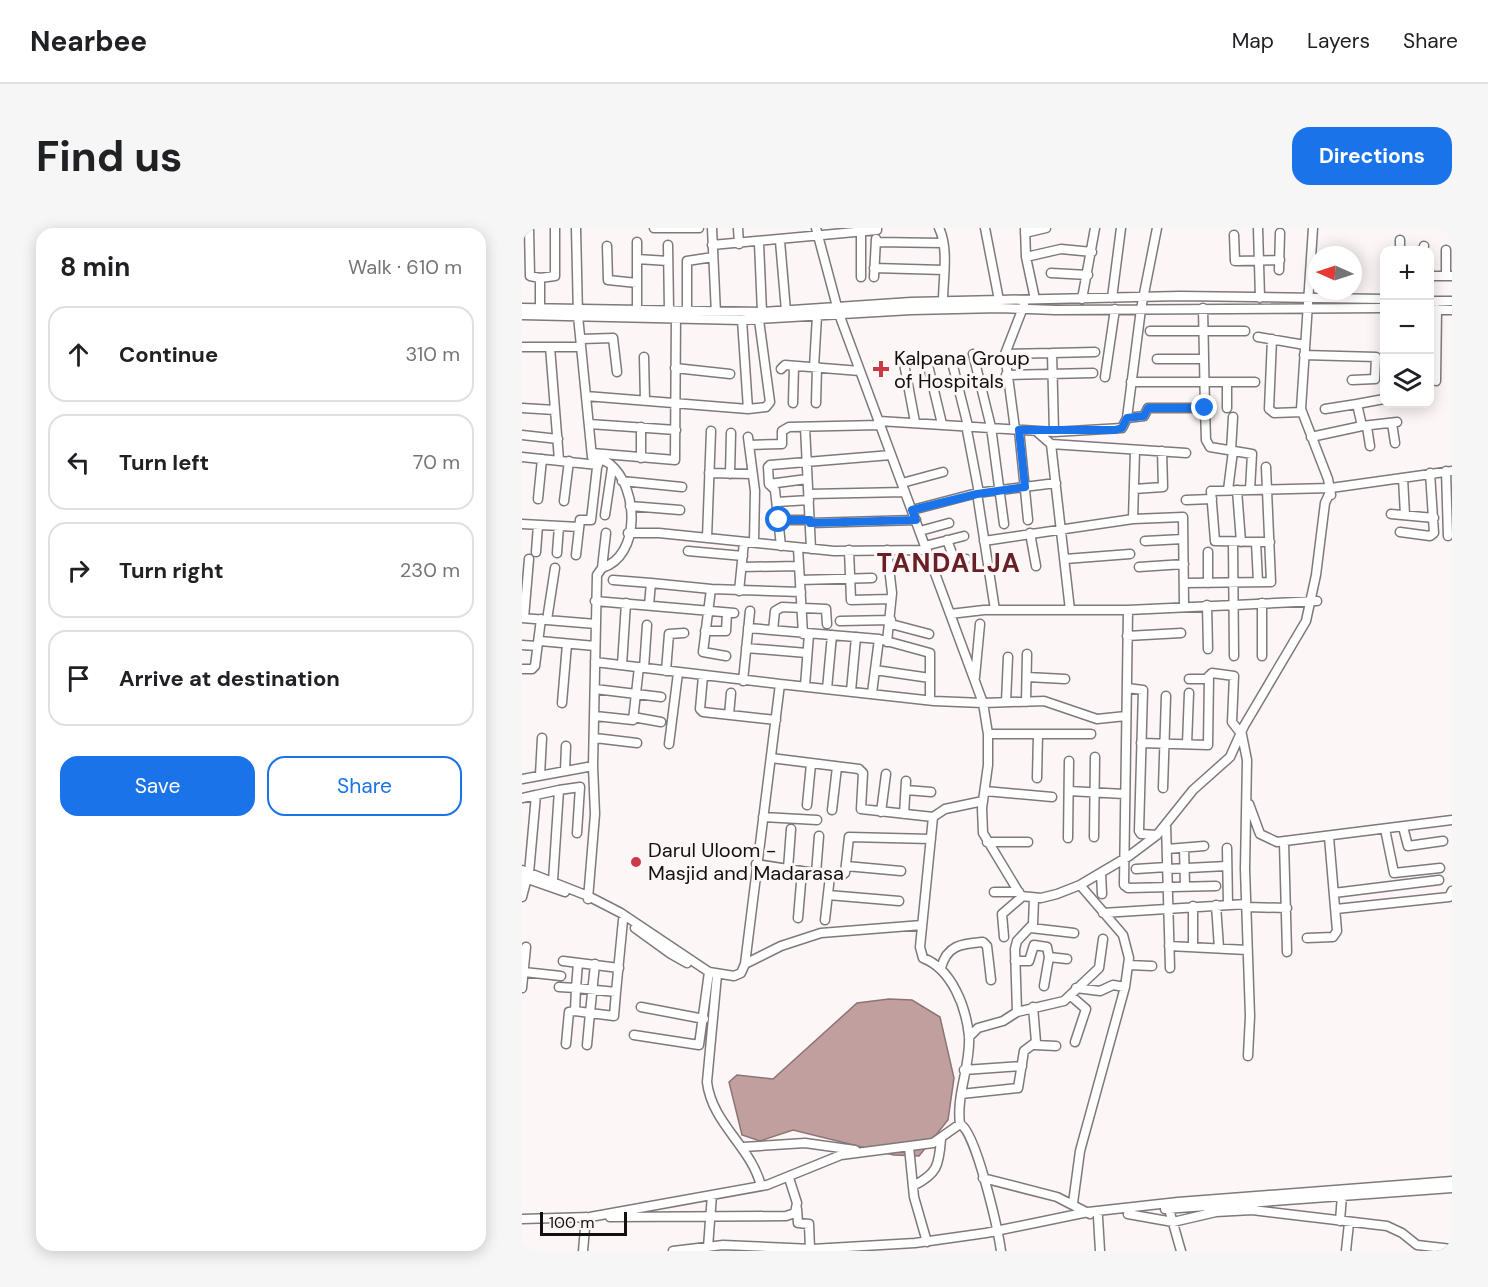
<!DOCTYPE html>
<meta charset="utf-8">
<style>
body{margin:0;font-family:"DM Sans",sans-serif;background:#f6f6f6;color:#202124}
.controls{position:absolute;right:18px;top:18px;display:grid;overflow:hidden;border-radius:12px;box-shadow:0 3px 15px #0003}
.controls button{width:54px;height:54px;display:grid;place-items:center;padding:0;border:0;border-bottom:2px solid #e0e0e0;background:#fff;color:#202124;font:30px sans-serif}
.compass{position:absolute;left:786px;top:18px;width:54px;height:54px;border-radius:50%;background:#fff;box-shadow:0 3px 15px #0003;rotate:273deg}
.scale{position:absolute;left:18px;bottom:15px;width:87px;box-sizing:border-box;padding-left:6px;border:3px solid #131010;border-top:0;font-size:16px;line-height:21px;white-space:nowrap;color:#131010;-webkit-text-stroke:4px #fdf6f6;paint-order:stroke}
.stop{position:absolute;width:18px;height:18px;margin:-14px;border:4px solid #1a73e8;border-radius:50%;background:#fff}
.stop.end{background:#1a73e8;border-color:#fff;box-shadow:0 2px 6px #0008}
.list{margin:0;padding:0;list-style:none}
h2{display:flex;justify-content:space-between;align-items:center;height:78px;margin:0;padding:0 24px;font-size:26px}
h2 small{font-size:20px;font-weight:400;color:#757577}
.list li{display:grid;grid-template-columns:39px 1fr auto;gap:18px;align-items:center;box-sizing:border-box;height:96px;margin:0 12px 12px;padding:0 12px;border:2px solid #e0e0e0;border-radius:18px}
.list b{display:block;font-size:22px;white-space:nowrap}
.list em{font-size:20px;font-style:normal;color:#757577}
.actions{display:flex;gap:12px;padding:18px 24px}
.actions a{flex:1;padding:14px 0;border:2px solid #1a73e8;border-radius:18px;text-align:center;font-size:21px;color:#1a73e8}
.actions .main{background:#1a73e8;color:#fff}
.icon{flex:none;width:33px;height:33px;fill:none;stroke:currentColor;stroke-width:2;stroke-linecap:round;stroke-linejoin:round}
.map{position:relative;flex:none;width:930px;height:1023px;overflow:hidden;border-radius:18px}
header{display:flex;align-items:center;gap:36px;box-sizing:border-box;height:84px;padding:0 30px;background:#fff;border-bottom:2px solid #e0e0e0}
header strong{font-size:28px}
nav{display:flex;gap:33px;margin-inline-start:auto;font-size:21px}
.intro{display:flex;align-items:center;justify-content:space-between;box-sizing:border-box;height:144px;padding:0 36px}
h1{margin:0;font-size:42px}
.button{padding:15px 27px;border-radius:18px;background:#1a73e8;color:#fff;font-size:21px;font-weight:700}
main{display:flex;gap:36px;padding:0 36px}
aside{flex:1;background:#fff;border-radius:18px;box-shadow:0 3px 15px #0003}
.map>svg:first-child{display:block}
</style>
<header>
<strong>Nearbee</strong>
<nav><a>Map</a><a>Layers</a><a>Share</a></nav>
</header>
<div class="intro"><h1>Find us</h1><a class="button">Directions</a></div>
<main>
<aside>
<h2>8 min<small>Walk · 610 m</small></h2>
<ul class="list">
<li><svg class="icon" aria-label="ahead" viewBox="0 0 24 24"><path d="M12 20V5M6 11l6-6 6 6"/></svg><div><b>Continue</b></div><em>310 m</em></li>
<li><svg class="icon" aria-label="left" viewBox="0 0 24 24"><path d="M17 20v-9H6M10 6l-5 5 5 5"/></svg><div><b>Turn left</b></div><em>70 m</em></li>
<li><svg class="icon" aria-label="right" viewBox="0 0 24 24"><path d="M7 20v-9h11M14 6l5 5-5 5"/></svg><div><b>Turn right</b></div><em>230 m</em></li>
<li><svg class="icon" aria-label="arrive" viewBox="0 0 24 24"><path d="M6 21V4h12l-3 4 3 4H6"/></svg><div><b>Arrive at destination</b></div></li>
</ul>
<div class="actions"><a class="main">Save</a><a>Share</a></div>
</aside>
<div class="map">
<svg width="930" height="1023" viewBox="0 0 930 1023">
<rect width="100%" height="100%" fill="#fdf6f6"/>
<!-- water -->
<path fill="#c19f9f" stroke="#8d7474" stroke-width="1.5" d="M 367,771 L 390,772 L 418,789 L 432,850 L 426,892 L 397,928 L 372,927 L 271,902 L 238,913 L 220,907 L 207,854 L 215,847 L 251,851 L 335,775 Z"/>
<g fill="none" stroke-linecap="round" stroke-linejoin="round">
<defs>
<path id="minor" d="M 7,0 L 8,48 L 18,50 L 18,80
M 54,0 L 56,88 L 70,229 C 75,231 83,232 88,236 C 117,260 119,328 80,340 L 75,347 L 71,538 L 73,586 L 66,671
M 132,0 L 177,0
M 190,0 L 194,86
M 216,0 L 217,16
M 294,0 L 317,86 L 461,475 L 466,506 L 466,537 L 460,580 L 461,605 L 499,668 L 519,670 L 535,666 L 558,657 L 607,628 L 635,607 L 671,562 L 708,529 L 722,498 L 784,393 L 794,347 L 803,275 L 809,262
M 417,0 C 427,20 421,51 421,73
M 463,0 L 477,72
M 503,0 L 504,29 L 513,71
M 736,0 L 738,70
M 791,0 L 779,181 L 806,251 L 809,267
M 339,3 L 339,49
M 503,5 L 524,0
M 712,7 L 713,33 L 758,32
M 258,13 L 264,83
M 354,14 L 420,15
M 237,15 L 240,84
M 146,17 L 147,82
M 190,17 L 355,2 L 355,0
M 85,18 L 86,52 L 115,55
M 878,22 L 878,12
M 901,22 L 902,18
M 924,22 L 924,48
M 504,29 L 539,21 L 570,24
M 115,31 L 146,33
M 352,40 L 422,42
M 757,42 L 758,5
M 529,45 L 566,47
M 908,48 L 930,48
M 352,49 L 354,11
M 18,50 L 33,48 L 33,0
M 590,70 L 599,0
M 560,71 L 573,0
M 908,73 L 930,73
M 0,80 L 240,84 L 389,74 L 478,72 L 658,68 L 862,71
M 115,81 L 115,14
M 908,81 L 930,82
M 165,82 L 165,33 L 191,29
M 0,87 L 220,92 L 389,82 L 478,80 L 533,82 L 862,80
M 220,92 L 226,181
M 628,103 L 723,103
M 736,109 L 783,117
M 59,111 L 91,110 L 95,144
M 750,111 L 747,181 L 752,185 L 780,184
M 0,119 L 28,119
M 530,125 L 573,124
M 451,126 L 469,199 L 482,296
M 483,126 L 530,125 L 532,204
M 782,127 L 854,129 L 853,151 L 830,152
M 122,129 L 123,172
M 381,130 L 393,194
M 635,131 L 681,131
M 405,133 L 420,196
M 431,138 L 446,198
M 292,139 L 295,88
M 153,140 L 208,146
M 259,141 L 263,137 L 338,143
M 484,147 L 571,145
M 583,149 L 593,81
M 914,153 L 915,81
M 609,154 L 733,154
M 64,168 L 226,181 L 244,179 L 248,174 L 237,92
M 271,175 L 272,138
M 294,175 L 295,139
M 835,176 L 862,171
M 0,180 L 33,182
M 683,180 L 684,212 L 688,219 L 730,226 L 728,262
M 705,180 L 705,154
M 803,181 L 835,176 L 840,198 L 875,194
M 605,190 L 622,188 L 626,180 L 683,180 L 681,80
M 357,193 L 532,204 L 600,200 L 605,190 L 619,81 L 635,0
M 870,195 L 873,215
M 67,196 L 154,202
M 444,197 L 457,265
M 119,199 L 119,230
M 283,199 L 289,321
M 845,199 L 848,218
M 493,201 L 483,126 L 502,77
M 497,202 L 506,292
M 514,203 L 529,216 L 664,225
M 0,207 L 36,211
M 226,209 L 233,263 L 232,314
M 789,209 L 840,198
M 529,216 L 548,382
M 227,217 L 260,216 L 260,203 L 267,199 L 358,197
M 709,223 L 711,189
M 70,225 L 153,232 L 154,85
M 0,229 L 76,237
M 37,232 L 28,119 L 59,119
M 924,243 L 926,308
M 187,245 L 230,246
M 208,246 L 209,205
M 881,250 L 883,287
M 100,253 L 160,259
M 380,255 L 421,244
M 247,256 L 285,251
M 612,261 L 641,259 L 640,223
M 706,262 L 711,223
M 715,262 L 719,314
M 287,266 L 383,264
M 16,271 L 20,231
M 664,272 L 690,271
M 42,273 L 47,233
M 255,274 L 287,272
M 108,278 L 158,282
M 390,282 L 455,265
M 869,286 L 912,290
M 83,287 L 90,240
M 611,291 L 661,289 L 662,377
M 257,292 L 288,292
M 288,295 L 394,292
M 0,296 L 57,299
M 398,303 L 427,295
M 878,304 L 908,308 L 912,305 L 908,245
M 106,305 L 137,305 L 312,323 L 405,322
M 508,305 L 514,338
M 185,310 L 189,203
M 425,312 L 433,333 L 444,331
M 462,313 L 611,291 L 613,222
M 623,313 L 661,311
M 711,314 L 712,428
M 734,314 L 736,354
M 748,314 L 693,313 L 689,263 L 809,260 L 930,243
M 259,318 L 253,262 L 247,256 L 246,239 L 248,237 L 369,227
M 403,318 L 442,308
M 276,320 L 281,406
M 327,322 L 329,372 L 369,371
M 365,322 L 370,365 L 365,414
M 166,323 L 221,328
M 14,324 L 16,297
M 35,325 L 37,298
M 54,327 L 58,292 L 69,292 L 76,231
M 543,331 L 608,326
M 220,339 L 277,338
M 617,339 L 662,336
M 80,340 L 84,305
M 91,352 L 129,355
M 278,352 L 350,350
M 662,355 L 749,354 L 744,239
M 686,355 L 686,324
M 189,361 L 181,424 L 204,428
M 217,363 L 222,314
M 73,373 L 212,385
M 127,377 L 129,355 L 189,361 L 279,364
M 685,377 L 686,421
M 473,382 L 455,265 L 534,255
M 606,382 L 602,657 L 606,660 L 694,658
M 428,386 L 462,382 L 606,382 L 795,373
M 0,390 L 74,396
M 2,390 L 7,331
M 25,392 L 33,340
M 318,393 L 369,392
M 369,396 L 407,406
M 226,400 L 357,411 L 408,425 L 408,472
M 251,402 L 253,383 L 260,379 L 304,381 L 305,396
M 183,403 L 204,403 L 205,385
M 605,408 L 659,405
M 18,413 L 73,418
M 0,417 L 15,418
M 224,420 L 285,425
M 740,428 L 740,375
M 73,434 L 258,456
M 100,437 L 104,375
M 122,440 L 125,397
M 0,441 L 10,441 L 13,438 L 19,391
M 353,442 L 408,450
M 144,443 L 147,406 L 162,405
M 181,448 L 178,481 L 181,484 L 254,492
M 453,449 L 458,396
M 505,449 L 543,451
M 667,451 L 684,451 L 690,445 L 712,448 L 710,494 L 720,507 L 725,532 L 723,641 L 728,788 L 726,828
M 221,453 L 228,383
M 283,458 L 287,406
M 605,460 L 621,462 L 617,603 L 619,606 L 635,607
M 73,461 L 139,469
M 305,461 L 310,407
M 329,463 L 334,409
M 350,465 L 357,411
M 484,474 L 486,429
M 504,474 L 505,426
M 40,475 L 45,416
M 207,487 L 209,465
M 73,488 L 111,492 L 117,439
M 111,489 L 139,494
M 466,506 L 569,506
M 73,510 L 115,515
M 619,515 L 686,517 L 687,448
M 147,516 L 156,445
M 665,516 L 667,465
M 249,530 L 337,541 L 341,545 L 339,581 L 411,589 L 398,719 L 401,730 C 430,741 444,779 447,808 C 449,837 434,866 438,896
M 43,543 L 44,518
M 18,547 L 20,510
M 515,550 L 516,506
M 0,551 L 71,538
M 641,560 L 644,468
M 37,562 L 58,559 L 55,605
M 384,562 L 409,564
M 463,563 L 530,569
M 547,563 L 602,566
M 14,567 L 37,562 L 31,653
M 0,570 L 14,567 L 7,645
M 727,576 L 738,606 L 755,614 L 930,592
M 285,577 L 289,536
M 310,582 L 315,539
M 359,584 L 364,546
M 382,586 L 384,553
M 241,589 L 295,592
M 411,589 L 423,581 L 461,573
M 644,596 L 648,740
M 881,599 L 886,618 L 921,613
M 863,601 L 872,645 L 918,640
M 572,609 L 573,529
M 546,610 L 547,533
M 465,614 L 506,614
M 762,614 L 765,724
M 662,620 L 663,658
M 705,620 L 706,677
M 645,621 L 682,618
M 234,636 L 318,649 L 323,645 L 327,609 L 409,611
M 324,638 L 379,643
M 266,641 L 269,601
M 614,641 L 645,639
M 645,641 L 705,638
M 0,642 L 66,668 L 99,685 L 187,744 L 212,748 L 219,745 L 223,736 L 258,456 L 412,473 L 461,475 L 522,473 L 575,491 L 604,488
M 294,645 L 297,608
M 579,645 L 580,666
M 0,649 L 43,664
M 472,664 L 497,664
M 812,665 L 917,652
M 306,667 L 377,673
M 0,669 L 5,650
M 694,677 L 697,720
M 671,678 L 671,719
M 724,679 L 765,680
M 814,681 L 927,669 L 930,663
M 581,685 L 724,676
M 276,690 L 280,643
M 303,692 L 308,648
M 113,700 L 149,726 L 165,735
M 509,700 L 552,705
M 482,709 L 480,686 L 501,668
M 785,710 L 811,709 L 815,703 L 807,609
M 647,718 L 725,722
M 41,733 L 97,740
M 493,733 L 507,733 L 512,717 L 525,719 L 527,729 L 545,731
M 223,736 L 259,718 L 299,705 L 400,697
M 606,737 L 630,738
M 419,740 C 425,717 439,716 461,714 L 465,718 L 469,752
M 2,744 L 39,748
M 195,747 L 185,854 C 190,896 229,918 239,958
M 522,758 L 527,729
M 37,759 L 54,760 L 56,735
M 0,760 L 4,719
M 554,760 L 578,763 L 591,757 L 603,759
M 549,768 L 564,781 L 553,814
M 119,779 L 182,791
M 53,783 L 68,785 L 73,736
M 495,784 L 493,721 L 495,713 L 511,696 L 512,671
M 112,807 L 177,817 L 187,744
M 447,809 L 456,800 L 481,793 L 495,784 L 542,773 L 577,740 L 581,711
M 44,816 L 47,784 L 53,783 L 54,760 L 94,764 L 101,692
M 65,817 L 68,785 L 92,788 L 94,764
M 513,817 L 534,818
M 442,842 L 500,838
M 439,866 L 496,860 L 502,823 L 514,814 L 511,779
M 221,919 L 283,915 L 333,922
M 387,919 L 392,969 L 405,1014
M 461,950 L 535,969 L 568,986
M 391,958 C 415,946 417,938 419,911
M 551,975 L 558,923 L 603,759 L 607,730 L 601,707 L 558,657
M 275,981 L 276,995 L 287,996 L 288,1021
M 643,981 L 930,960
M 647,981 L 659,1023
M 606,986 L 651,994 L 694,984 L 730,982 L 865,998 L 880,1005 L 895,1017 L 930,1021
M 88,989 L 264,988 L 273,985 L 275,975 L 267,950
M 576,989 L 578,1023
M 0,991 L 68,989 L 245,957 L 319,927 L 411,915 L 438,896 C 454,903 476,1002 479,1023
M 818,993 L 820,967
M 186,1019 L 190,967
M 61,1023 L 64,989
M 151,1023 L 201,1017 L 290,1021 L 393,1015 L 464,1005 L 566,984 L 656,974 L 930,953
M 824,1023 L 827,995"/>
</defs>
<!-- minor casing -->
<use href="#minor" stroke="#807979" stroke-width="11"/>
<!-- minor -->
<use href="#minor" stroke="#fff" stroke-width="8"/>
</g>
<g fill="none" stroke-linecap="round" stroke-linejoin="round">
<!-- route -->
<path stroke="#1a73e8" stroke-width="8" d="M 257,292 L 288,292 L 288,295 L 394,292 L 390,282 L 455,266 L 503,259 L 497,202 L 593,202 L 600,200 L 605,190 L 622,188 L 626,180 L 683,180"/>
</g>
<!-- markers -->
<g fill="#c93948" stroke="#fdf6f6" stroke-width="2">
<path d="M356 132h6v6h6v6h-6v6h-6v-6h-6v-6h6z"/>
<circle cx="114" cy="634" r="6"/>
</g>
<g text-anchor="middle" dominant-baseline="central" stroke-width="6" stroke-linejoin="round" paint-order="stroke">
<!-- poi labels -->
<g font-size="20" fill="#131010" stroke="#fdf6f6" text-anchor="start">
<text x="372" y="130">Kalpana Group<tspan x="372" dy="23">of Hospitals</tspan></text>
<text x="126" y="622">Darul Uloom -<tspan x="126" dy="23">Masjid and Madarasa</tspan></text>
</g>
<!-- district labels -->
<g font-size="26" font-weight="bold" letter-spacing="1.5" fill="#672126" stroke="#fdf6f6">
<text x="427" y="335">TANDALJA</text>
</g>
</g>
</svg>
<div class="controls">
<button>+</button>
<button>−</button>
<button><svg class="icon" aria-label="layers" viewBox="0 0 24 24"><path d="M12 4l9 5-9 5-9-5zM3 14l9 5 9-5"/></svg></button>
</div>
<svg class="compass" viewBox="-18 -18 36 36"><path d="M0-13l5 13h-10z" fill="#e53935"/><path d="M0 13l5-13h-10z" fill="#757577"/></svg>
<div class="scale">100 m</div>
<div class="stop" style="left:257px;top:292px"></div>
<div class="stop end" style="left:683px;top:180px"></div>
</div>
</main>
